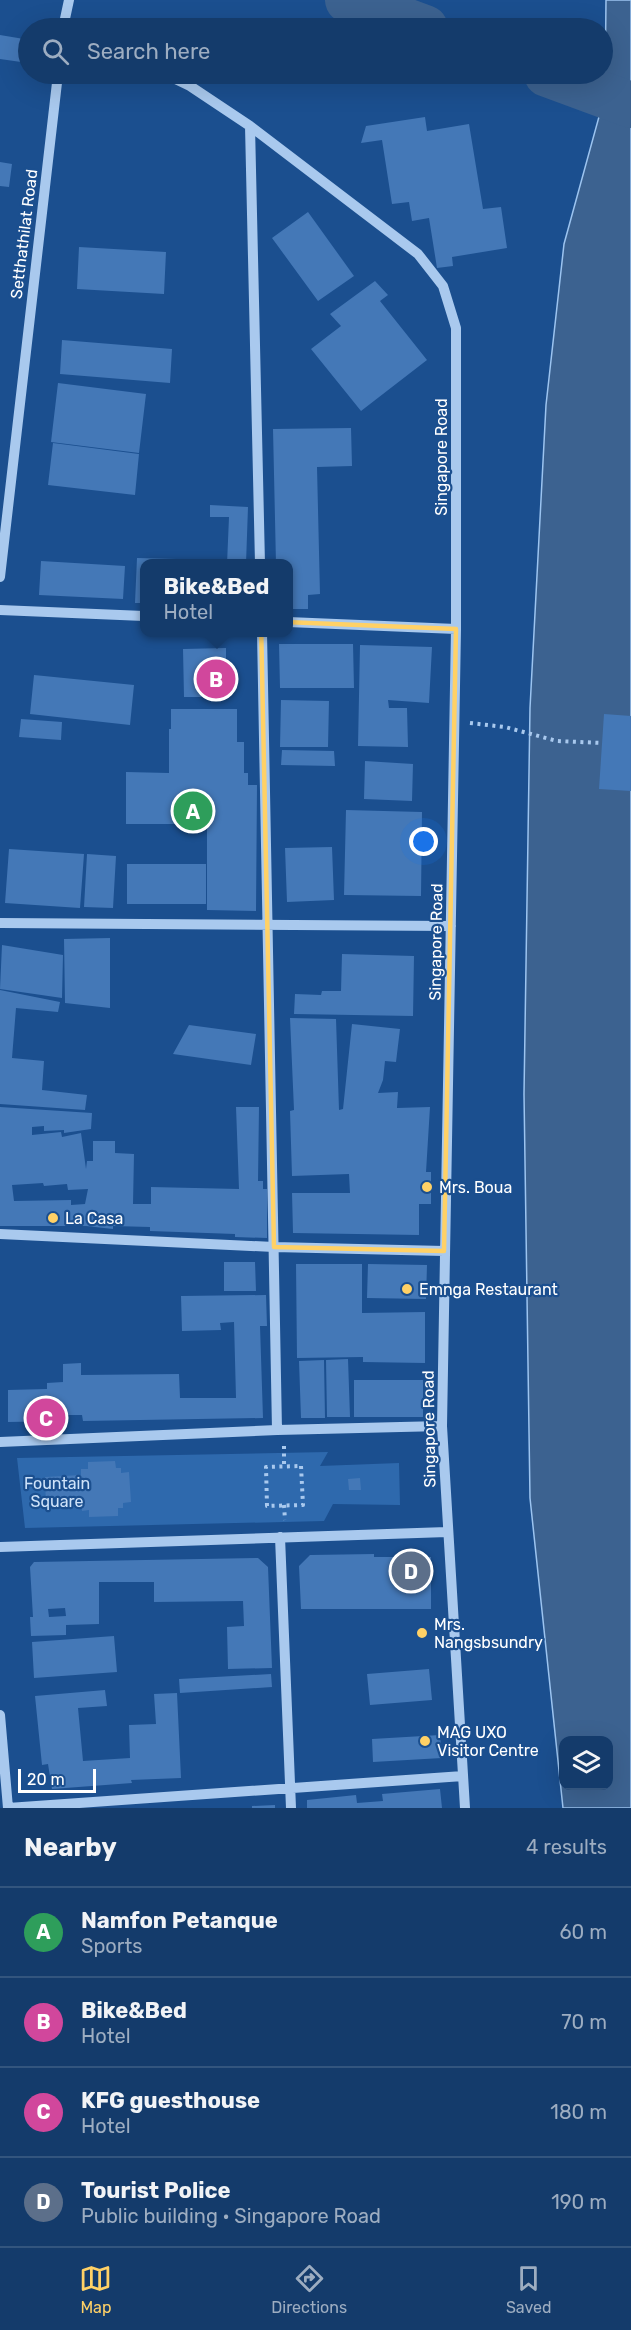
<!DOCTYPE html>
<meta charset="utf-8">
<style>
body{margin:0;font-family:Rubik,sans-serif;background:#214673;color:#f1f3f6}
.controls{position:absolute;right:18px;bottom:18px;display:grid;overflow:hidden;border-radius:12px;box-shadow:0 6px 24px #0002}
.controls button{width:54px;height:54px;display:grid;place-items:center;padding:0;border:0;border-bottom:2px solid #33557e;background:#143b6b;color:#f1f3f6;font:30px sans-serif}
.scale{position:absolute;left:18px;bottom:15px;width:78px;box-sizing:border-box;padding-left:6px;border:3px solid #fff;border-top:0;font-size:16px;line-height:21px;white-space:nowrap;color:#fff;-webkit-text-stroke:4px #1b4f8f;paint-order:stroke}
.you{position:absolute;left:424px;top:842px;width:21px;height:21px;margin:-15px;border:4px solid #fff;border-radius:50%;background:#1a73e8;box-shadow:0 0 0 9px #1a73e833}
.badge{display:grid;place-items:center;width:39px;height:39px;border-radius:50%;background:#ffd166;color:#fff;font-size:20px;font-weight:700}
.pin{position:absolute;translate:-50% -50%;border:3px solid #fff;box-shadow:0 2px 6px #0006}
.popup{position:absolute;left:140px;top:559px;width:153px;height:78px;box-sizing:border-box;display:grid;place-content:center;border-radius:12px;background:#143b6b;filter:drop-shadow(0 2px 4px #0005);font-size:20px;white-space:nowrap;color:#9dadc1}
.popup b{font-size:22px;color:#f1f3f6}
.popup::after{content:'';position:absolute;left:50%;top:100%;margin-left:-12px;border:12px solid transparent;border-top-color:#143b6b}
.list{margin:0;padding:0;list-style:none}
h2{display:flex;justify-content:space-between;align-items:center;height:78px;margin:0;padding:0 24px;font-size:26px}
h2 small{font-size:20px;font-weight:400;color:#9dadc1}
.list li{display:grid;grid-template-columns:39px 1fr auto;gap:18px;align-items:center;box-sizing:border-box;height:90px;padding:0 24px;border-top:2px solid #33557e}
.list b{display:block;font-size:22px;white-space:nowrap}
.list p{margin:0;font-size:20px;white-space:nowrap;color:#9dadc1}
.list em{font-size:20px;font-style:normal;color:#9dadc1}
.icon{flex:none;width:33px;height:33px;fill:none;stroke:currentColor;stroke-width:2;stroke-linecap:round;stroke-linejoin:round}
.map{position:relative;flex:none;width:631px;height:1808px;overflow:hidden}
.search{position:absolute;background:#143b6b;box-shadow:0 6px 24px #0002;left:18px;right:18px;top:18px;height:66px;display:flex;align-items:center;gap:15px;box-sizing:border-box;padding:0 21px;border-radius:33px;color:#9dadc1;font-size:22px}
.sheet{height:438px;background:#143b6b}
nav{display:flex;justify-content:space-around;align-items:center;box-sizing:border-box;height:84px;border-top:2px solid #33557e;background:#143b6b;font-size:16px;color:#9dadc1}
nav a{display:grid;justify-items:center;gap:3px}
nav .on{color:#ffd166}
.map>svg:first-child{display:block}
</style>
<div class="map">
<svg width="631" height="1808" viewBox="0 0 631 1808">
<rect width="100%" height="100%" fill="#1b4f8f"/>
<!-- green -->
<path fill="#2e69ad" d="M 328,1452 L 320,1466 L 399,1463 L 400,1505 L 333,1504 L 324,1521 L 25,1528 L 17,1458 Z"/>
<!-- water -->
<path fill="#3c6290" stroke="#9cc4f0" stroke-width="1.5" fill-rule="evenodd" d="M 606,0 L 631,0 L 631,1808 L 563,1808 L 530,1498 L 524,1094 L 530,708 L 546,405 L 564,244 L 605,95 ZM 564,1740 L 608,1740 L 608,1786 L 564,1786 Z"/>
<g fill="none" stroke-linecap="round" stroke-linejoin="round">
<!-- river -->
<path stroke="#3c6290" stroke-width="46" d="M 348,0 L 425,28
M 547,74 L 631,105"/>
</g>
<!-- building -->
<path fill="#4478b7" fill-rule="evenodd" d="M 0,35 L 24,39 L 21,62 L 0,59 Z
M 425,117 L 427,131 L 469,124 L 483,209 L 501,207 L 507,248 L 452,257 L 453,266 L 437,268 L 429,218 L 412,221 L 409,202 L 392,204 L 382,140 L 361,143 L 366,126 Z
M 0,162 L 12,164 L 9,187 L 0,186 Z
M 308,212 L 354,276 L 318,301 L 272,238 Z
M 79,247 L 166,252 L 164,294 L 77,289 Z
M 375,281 L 388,295 L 380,301 L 427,360 L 361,411 L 311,349 L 341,326 L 330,314 Z
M 62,340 L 172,349 L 170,383 L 60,374 Z
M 58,383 L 146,394 L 139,453 L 51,442 Z
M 351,428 L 352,466 L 317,467 L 320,594 L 308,595 L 308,609 L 288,609 L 288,564 L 276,564 L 273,429 Z
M 53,443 L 139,454 L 135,495 L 48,485 Z
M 210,505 L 248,507 L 246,564 L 227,564 L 229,517 L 210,517 Z
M 137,558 L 216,560 L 216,564 L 144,564 L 144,603 L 135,603 Z
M 41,561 L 125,566 L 123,599 L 39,595 Z
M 279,644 L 353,644 L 354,688 L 280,688 Z
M 360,645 L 432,647 L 429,703 L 388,700 L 389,708 L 407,708 L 408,747 L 358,746 Z
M 226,648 L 226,697 L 184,697 L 183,649 Z
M 34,675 L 134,685 L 130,725 L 30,714 Z
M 281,700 L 329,701 L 328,747 L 280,747 Z
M 171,709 L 237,709 L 237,742 L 244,742 L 244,773 L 248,773 L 248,785 L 257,785 L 256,911 L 207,910 L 207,824 L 126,824 L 126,772 L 169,773 L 169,729 L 171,729 Z
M 604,714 L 631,716 L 631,791 L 599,789 Z
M 21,719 L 62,722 L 61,740 L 19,737 Z
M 282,750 L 334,751 L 335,766 L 281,765 Z
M 365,761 L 413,764 L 412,801 L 364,799 Z
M 346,810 L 422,812 L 421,896 L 344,895 Z
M 332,847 L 334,900 L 287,902 L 285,848 Z
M 9,849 L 84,854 L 80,908 L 5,903 Z
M 87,854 L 116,856 L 113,908 L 84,907 Z
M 127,864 L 206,864 L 206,904 L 127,904 Z
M 110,938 L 110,1008 L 65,1003 L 64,939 Z
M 2,945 L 63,955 L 62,998 L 0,989 Z
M 342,954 L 414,956 L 413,1016 L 294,1014 L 295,994 L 321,995 L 322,991 L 341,991 Z
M 0,990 L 60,1002 L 58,1012 L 16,1008 L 12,1058 L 44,1061 L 42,1090 L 87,1095 L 85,1110 L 0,1104 Z
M 290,1018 L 336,1019 L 339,1110 L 343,1109 L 352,1024 L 400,1029 L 396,1062 L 385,1061 L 383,1080 L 378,1093 L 398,1092 L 397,1108 L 430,1107 L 426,1172 L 431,1172 L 431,1204 L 419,1204 L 419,1235 L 293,1233 L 292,1193 L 350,1193 L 349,1174 L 292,1176 L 290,1111 L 294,1110 Z
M 189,1025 L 256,1034 L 251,1065 L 173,1054 Z
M 0,1107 L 92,1113 L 91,1129 L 64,1133 L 64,1130 L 44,1131 L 44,1126 L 32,1127 L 32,1135 L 61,1132 L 62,1137 L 81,1133 L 86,1169 L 87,1161 L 93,1161 L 93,1141 L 115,1141 L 115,1153 L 134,1154 L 133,1204 L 151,1204 L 151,1187 L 239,1189 L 236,1107 L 259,1107 L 258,1181 L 263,1181 L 263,1189 L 267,1189 L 267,1238 L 235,1237 L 235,1234 L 150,1231 L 150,1227 L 113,1226 L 113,1229 L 86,1226 L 0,1226 ZM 43,1183 L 44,1186 L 67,1184 L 68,1190 L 88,1189 L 85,1204 L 71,1205 L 71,1200 L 14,1201 L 12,1185 Z
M 224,1262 L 255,1262 L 256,1291 L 224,1291 Z
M 296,1264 L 362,1264 L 362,1313 L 425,1312 L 425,1363 L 363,1362 L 363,1357 L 297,1358 Z
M 368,1264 L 427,1265 L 426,1299 L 367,1298 Z
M 266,1295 L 267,1326 L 260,1326 L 263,1418 L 83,1421 L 82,1415 L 64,1415 L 63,1421 L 8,1422 L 8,1390 L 47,1389 L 47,1383 L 63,1382 L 63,1364 L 81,1363 L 81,1375 L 179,1374 L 180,1398 L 236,1398 L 234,1322 L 220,1323 L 221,1330 L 182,1331 L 181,1296 Z
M 348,1359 L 350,1417 L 327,1417 L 326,1360 Z
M 324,1360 L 325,1418 L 301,1418 L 299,1361 Z
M 354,1380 L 423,1380 L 423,1417 L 354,1417 Z
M 115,1461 L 116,1468 L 121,1468 L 121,1473 L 129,1472 L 131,1502 L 123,1503 L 123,1508 L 118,1508 L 118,1516 L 89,1517 L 89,1510 L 82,1511 L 82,1505 L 46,1506 L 45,1477 L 81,1475 L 81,1469 L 88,1469 L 88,1462 Z
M 360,1478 L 361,1490 L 349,1490 L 348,1479 Z
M 374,1554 L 374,1557 L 431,1557 L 431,1609 L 301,1609 L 299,1566 L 310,1555 Z
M 258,1558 L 268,1567 L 272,1668 L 228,1669 L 227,1627 L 244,1626 L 243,1601 L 154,1602 L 154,1582 L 99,1582 L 99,1624 L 66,1625 L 66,1635 L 31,1636 L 30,1617 L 33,1617 L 30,1567 L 34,1562 ZM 65,1608 L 66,1616 L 49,1617 L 48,1609 Z
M 114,1636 L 117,1672 L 34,1678 L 32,1642 Z
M 429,1669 L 432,1700 L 370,1705 L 367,1674 Z
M 271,1674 L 272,1687 L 180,1693 L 179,1679 Z
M 105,1690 L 107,1706 L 78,1708 L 83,1761 L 130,1758 L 129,1725 L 156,1724 L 154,1694 L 177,1693 L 181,1778 L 131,1780 L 132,1783 L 52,1789 L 48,1764 L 42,1765 L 35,1696 Z
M 440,1735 L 442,1758 L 373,1762 L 372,1739 Z
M 440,1789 L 442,1808 L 307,1808 L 307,1800 L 356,1795 L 357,1803 L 383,1801 L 382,1794 Z
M 275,1805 L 275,1808 L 252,1808 L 252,1806 Z"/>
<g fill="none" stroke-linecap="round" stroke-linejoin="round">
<!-- path -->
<path stroke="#a9c9ee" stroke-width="4" stroke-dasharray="3 4.5" stroke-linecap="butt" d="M 470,723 L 505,727 L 557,741 L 602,743
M 284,1446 L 284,1466
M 301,1466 L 303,1505 L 267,1506 L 266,1467 Z
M 284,1505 L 285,1520"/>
<!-- minor -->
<path stroke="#a9c9ee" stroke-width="10" d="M 64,21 L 78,28
M 63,28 L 69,0
M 165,74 L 190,86 L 250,126 L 418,254 L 443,286 L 456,328 L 456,629 L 442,1426 L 465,1808
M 250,126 L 260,564
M 0,577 L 58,74
M 0,610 L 144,616
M 288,622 L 456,629
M 262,632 L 277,1430
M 0,923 L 451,926
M 0,1234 L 274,1247 L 444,1251
M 0,1442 L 277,1430 L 442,1426
M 280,1537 L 291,1808
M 0,1547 L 447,1532
M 0,1715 L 8,1808
M 8,1808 L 463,1776"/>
</g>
<!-- marked area -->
<path fill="none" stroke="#ffd166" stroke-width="4.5" stroke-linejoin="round" d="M 261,621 L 456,629 L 444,1251 L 274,1247 Z"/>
<!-- markers -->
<g fill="#ffd166" stroke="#1b4f8f" stroke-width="2">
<circle cx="427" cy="1187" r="6"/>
<circle cx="53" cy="1218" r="6"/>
<circle cx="407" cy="1289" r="6"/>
<circle cx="422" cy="1633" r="6"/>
<circle cx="425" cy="1741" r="6"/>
</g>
<g text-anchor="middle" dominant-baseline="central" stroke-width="4.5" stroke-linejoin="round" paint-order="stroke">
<!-- street labels -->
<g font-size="16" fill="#fff" stroke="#1b4f8f">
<text transform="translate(24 234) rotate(-83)">Setthathilat Road</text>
<text transform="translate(441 457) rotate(-90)">Singapore Road</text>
<text transform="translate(436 942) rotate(-89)">Singapore Road</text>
<text transform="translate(429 1429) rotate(-91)">Singapore Road</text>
</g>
<!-- poi labels -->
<g font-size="16" fill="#fff" stroke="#1b4f8f" text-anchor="start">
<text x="439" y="1187">Mrs. Boua</text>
<text x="65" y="1218">La Casa</text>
<text x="419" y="1289">Emnga Restaurant</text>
<text x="434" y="1624">Mrs.<tspan x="434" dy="18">Nangsbsundry</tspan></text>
<text x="437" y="1732">MAG UXO<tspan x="437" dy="18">Visitor Centre</tspan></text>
</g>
<!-- park labels -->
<g font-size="16" fill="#cfe3fa" stroke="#1b4f8f">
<text x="57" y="1483">Fountain<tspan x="57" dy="18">Square</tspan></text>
</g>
</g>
</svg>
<div class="controls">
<button><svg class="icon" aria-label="layers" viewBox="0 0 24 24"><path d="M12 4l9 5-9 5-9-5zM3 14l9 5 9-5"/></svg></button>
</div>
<div class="scale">20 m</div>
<div class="you"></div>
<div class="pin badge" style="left:193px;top:811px;background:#2e9e5b">A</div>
<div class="pin badge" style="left:216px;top:679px;background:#d1479c">B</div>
<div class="popup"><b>Bike&amp;Bed</b>Hotel</div>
<div class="pin badge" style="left:46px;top:1418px;background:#d1479c">C</div>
<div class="pin badge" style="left:411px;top:1571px;background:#5c6f8a">D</div>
<div class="search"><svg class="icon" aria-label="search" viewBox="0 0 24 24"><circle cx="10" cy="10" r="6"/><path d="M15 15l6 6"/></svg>Search here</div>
</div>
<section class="sheet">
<h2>Nearby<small>4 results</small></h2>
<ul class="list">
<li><span class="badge" style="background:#2e9e5b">A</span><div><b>Namfon Petanque</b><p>Sports</p></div><em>60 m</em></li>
<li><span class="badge" style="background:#d1479c">B</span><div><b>Bike&amp;Bed</b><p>Hotel</p></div><em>70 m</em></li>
<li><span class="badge" style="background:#d1479c">C</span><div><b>KFG guesthouse</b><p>Hotel</p></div><em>180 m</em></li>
<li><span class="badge" style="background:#5c6f8a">D</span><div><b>Tourist Police</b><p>Public building · Singapore Road</p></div><em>190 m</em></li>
</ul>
</section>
<nav>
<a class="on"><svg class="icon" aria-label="map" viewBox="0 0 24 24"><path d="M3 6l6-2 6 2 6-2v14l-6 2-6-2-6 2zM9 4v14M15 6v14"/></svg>Map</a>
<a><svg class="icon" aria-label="directions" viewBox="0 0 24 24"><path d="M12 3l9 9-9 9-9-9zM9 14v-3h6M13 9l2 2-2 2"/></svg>Directions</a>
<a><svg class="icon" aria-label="saved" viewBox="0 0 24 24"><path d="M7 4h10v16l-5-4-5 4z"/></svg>Saved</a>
</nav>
